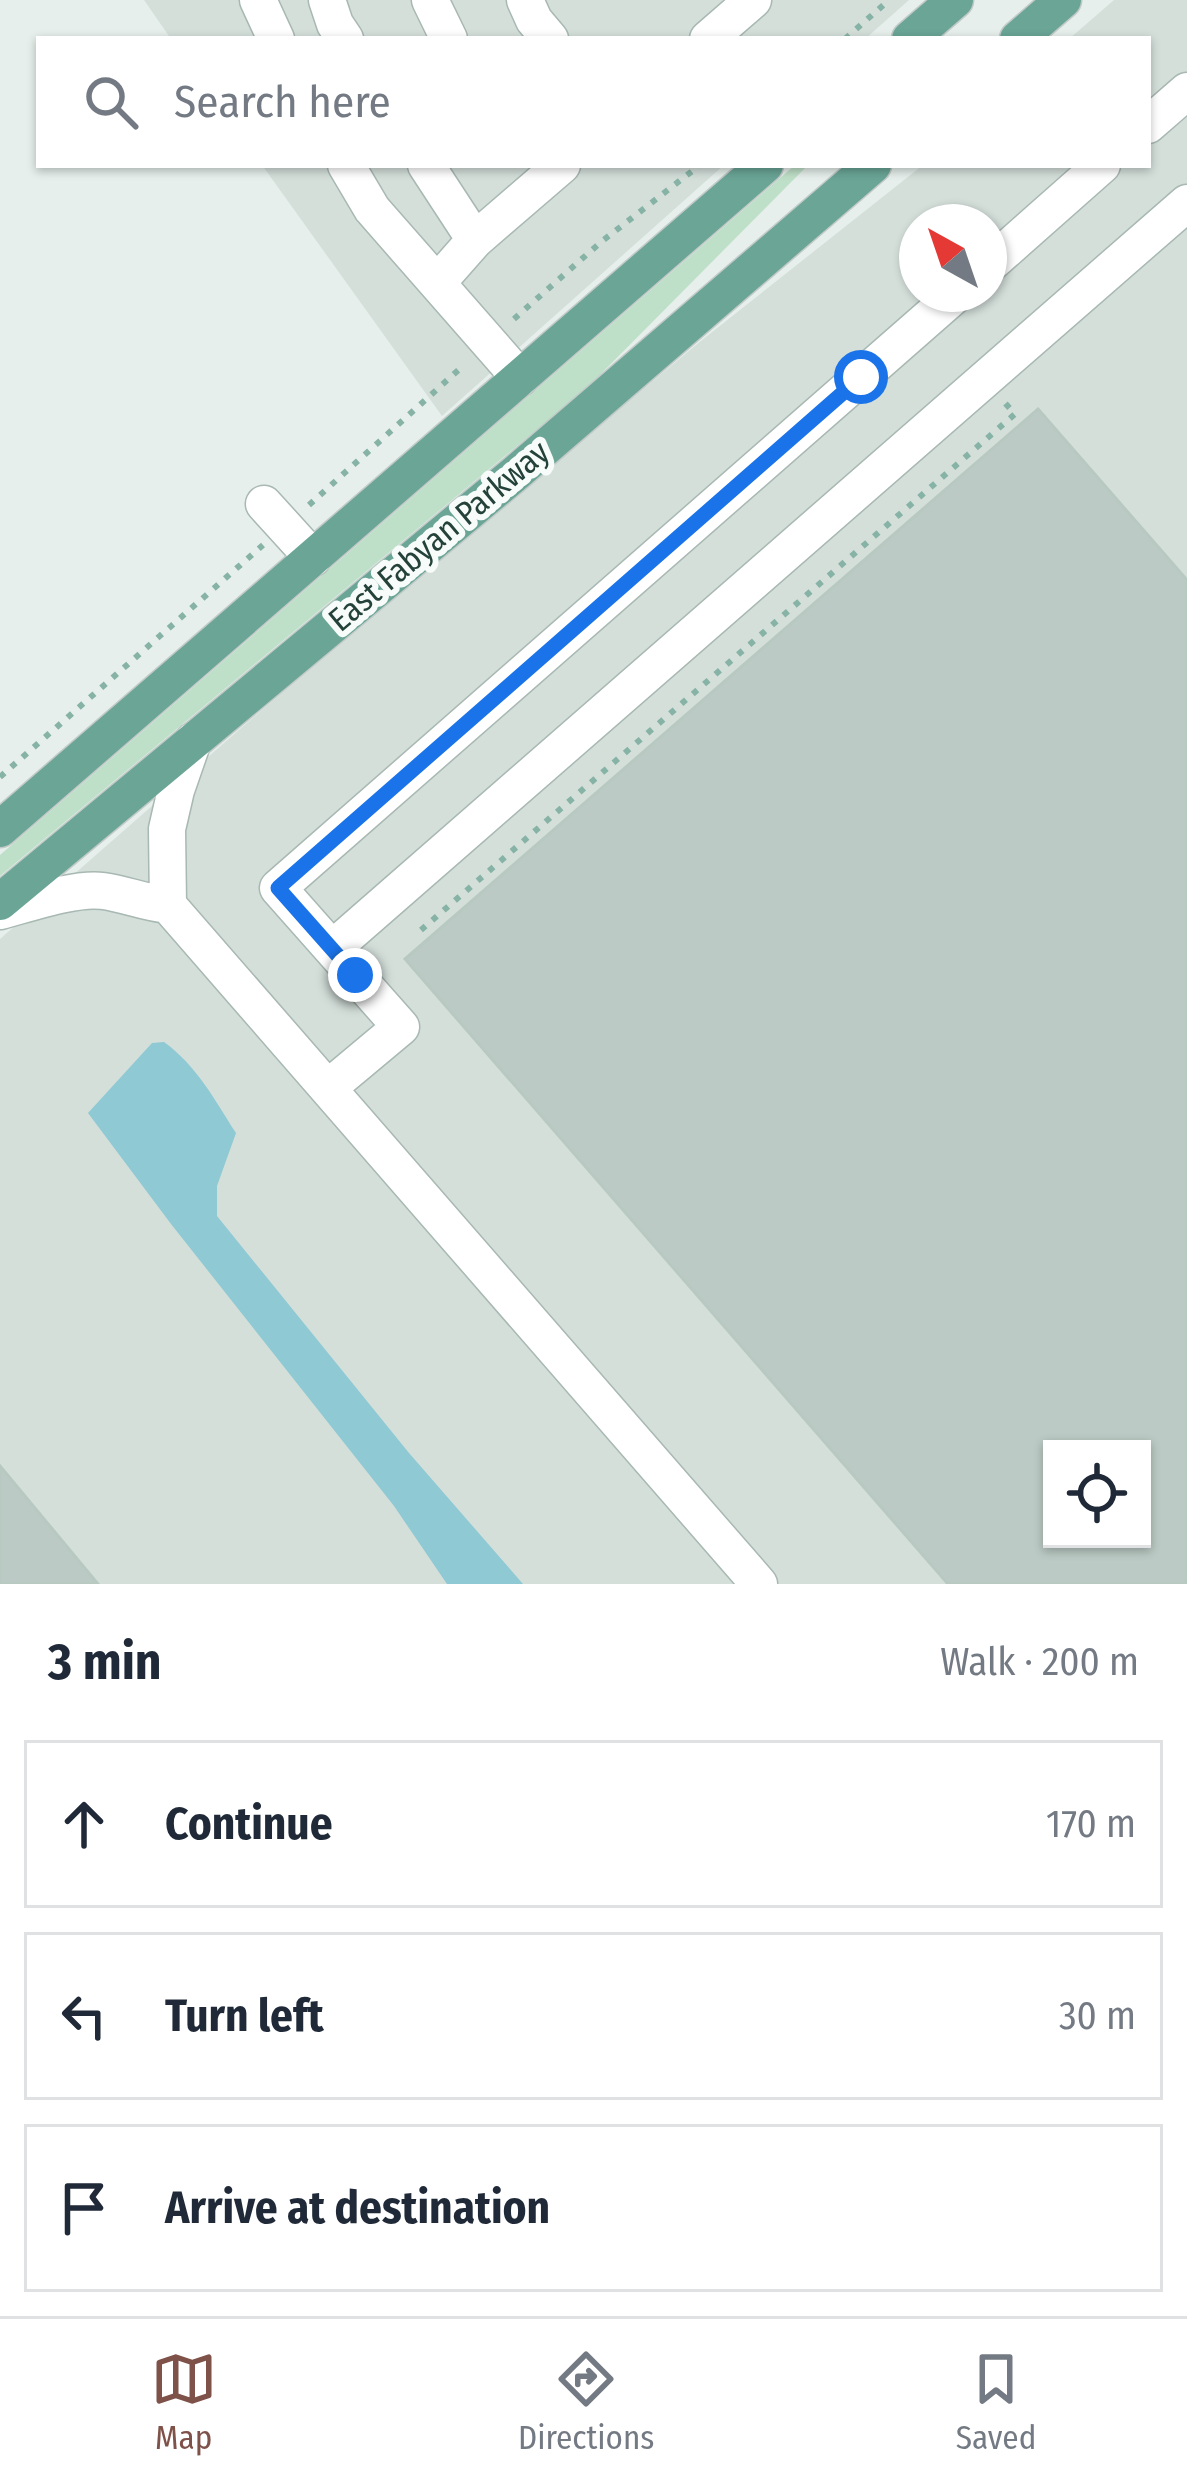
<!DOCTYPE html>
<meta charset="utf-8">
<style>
body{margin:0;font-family:"Fira Sans Condensed",sans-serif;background:#f2f2f3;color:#1f2937}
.controls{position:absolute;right:36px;bottom:36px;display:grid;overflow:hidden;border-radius:0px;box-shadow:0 3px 9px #0004}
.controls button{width:108px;height:108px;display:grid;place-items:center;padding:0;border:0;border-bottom:3px solid #e0e1e3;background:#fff;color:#1f2937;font:60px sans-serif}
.compass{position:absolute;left:899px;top:204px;width:108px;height:108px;border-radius:50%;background:#fff;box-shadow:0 3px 9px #0004;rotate:320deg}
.stop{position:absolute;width:36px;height:36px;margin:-27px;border:9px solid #1a73e8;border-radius:50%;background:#fff}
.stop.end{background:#1a73e8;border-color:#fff;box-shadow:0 3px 12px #0008}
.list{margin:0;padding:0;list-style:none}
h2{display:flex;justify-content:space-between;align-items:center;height:156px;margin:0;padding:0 48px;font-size:51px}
h2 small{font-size:39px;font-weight:400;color:#747a83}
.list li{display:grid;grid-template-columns:78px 1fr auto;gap:36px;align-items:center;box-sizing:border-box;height:168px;margin:0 24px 24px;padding:0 24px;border:3px solid #e0e1e3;border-radius:0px}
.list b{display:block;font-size:45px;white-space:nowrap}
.list em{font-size:39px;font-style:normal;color:#747a83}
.icon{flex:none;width:66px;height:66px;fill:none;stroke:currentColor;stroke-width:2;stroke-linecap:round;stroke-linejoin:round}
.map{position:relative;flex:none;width:1187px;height:1584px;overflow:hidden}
.search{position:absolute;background:#fff;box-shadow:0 3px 9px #0004;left:36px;right:36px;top:36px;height:132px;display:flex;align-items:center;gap:30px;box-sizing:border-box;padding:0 42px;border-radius:0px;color:#747a83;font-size:45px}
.sheet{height:732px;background:#fff}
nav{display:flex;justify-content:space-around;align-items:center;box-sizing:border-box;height:168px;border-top:3px solid #e0e1e3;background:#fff;font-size:33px;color:#747a83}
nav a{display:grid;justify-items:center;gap:6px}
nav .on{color:#7f5249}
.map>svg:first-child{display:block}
</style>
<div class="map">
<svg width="1187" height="1584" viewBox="0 0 1187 1584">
<rect width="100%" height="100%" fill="#e6efeb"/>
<!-- built -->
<path fill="#d4dfda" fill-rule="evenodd" d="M 144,0 L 909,0 L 865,39 L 171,39 Z
M 1114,0 L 1187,0 L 1187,1584 L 0,1584 L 0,939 L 345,637 L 702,340 L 923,165 L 1148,165 L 1148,39 L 1069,39 ZM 917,222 L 989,222 L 989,294 L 917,294 ZM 1052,1449 L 1142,1449 L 1142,1539 L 1052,1539 Z
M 262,165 L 724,165 L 442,416 Z"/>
<!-- green -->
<path fill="#bfe0c8" d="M 795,165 L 808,165 L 588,387 L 0,876 L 0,855 Z"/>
<!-- water -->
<path fill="#8ec9d4" d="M 164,1042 C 197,1066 214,1099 236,1133 L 217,1186 L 217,1216 L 409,1453 L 523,1584 L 447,1584 L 394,1506 L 171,1224 L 88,1113 L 152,1043 Z"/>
<!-- building -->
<path fill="#bbcac4" stroke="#b8c9c2" stroke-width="3" fill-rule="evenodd" d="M 1038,409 L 1187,580 L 1187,1584 L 948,1584 L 405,959 ZM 1052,1449 L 1142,1449 L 1142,1539 L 1052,1539 Z
M 0,1466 L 98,1584 L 0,1584 Z"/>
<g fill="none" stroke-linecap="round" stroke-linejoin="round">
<defs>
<path id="minor" d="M 258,0 L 276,39
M 327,0 L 335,24 L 345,39
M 430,0 L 449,39
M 525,0 L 534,20 L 550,39
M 708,39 L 753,0
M 1148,125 L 1187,91
M 346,165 L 372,209 L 520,378
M 426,165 L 475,240
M 989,265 L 1102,165
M 437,283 L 475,240 L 562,165
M 264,504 L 313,558
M 193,741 L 176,790 L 167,829 L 168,905 L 759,1584
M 0,911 C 27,904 76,887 103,891 C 125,894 146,903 168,905
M 332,949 L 1187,203
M 328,1088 L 401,1027 L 278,888 L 956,294"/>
<path id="major" d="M 910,39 L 955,0
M 1018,39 L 1063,0
M 0,829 L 765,165
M 0,902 L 517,472 L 873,165"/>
</defs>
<!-- minor casing -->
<use href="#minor" stroke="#a8b8b2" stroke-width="39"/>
<!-- major casing -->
<use href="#major" stroke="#c2cac8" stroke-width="39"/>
<!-- path -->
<path stroke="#86b3a5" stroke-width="6" stroke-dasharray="6 9" stroke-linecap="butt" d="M 845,39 L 889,0
M 514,319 L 601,242 L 700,165
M 309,505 L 464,365
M 0,777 L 263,545
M 421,930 L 1015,414 L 1005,403"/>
<!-- minor -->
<use href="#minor" stroke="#fff" stroke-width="36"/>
<!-- major -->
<use href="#major" stroke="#6aa596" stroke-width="36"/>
</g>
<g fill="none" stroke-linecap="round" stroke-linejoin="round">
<!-- route -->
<path stroke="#1a73e8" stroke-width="15" d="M 355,975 L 278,888 L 861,377"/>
</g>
<g text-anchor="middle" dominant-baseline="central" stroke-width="12" stroke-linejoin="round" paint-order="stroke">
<!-- street labels -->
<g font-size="33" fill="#24423a" stroke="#f7fbf9">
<text transform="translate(439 536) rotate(-40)">East Fabyan Parkway</text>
</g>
</g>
</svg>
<div class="controls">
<button><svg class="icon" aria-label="locate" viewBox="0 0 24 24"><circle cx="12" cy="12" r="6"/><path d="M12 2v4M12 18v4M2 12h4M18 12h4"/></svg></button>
</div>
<svg class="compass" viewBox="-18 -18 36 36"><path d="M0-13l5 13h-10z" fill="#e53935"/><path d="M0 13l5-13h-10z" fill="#747a83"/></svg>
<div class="stop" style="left:861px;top:377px"></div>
<div class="stop end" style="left:355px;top:975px"></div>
<div class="search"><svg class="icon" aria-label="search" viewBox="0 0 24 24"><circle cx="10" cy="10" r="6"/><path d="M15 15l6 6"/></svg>Search here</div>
</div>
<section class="sheet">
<h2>3 min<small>Walk · 200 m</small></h2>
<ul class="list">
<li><svg class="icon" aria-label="ahead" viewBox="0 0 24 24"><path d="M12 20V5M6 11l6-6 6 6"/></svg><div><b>Continue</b></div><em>170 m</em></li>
<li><svg class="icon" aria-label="left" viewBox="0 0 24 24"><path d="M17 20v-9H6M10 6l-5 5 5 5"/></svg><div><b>Turn left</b></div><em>30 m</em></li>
<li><svg class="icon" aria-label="arrive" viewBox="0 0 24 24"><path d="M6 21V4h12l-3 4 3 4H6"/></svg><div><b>Arrive at destination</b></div></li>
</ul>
</section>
<nav>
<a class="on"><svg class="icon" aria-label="map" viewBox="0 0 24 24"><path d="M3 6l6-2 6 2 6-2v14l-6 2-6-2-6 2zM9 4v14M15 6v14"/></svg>Map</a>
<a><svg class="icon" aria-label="directions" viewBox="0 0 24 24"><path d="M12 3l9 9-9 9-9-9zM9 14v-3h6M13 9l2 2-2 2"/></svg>Directions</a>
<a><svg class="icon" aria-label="saved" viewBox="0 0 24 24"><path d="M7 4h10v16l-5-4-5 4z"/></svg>Saved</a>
</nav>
